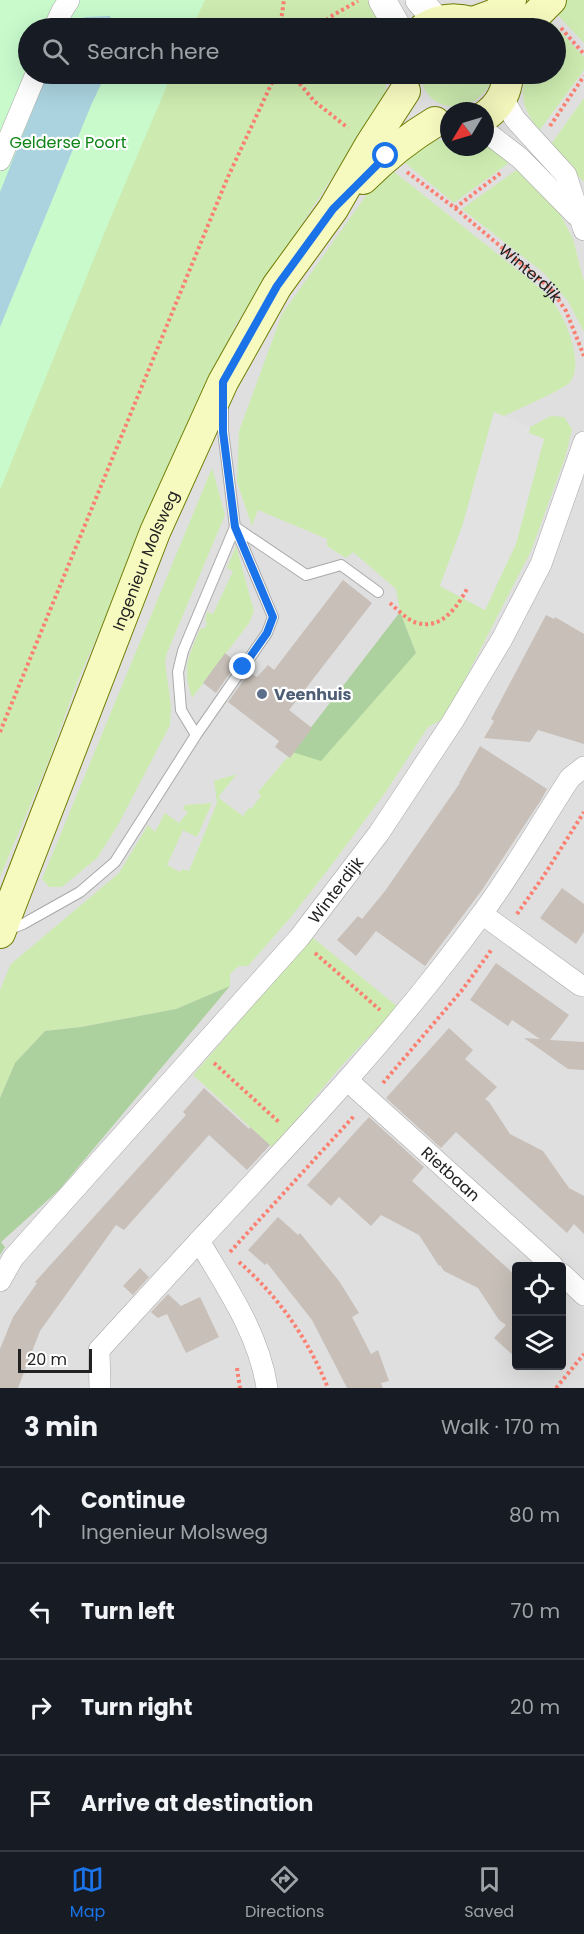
<!DOCTYPE html>
<meta charset="utf-8">
<style>
body{margin:0;font-family:Poppins,sans-serif;background:#20242c;color:#f1f3f6}
.controls{position:absolute;right:18px;bottom:18px;display:grid;overflow:hidden;border-radius:6px;box-shadow:0 6px 24px #0002}
.controls button{width:54px;height:54px;display:grid;place-items:center;padding:0;border:0;border-bottom:2px solid #363941;background:#171b24;color:#f1f3f6;font:30px sans-serif}
.compass{position:absolute;left:440px;top:102px;width:54px;height:54px;border-radius:50%;background:#171b24;box-shadow:0 6px 24px #0002;rotate:232deg}
.scale{position:absolute;left:18px;bottom:15px;width:74px;box-sizing:border-box;padding-left:6px;border:3px solid #222;border-top:0;font-size:16px;line-height:21px;white-space:nowrap;color:#222;-webkit-text-stroke:4px #fff;paint-order:stroke}
.stop{position:absolute;width:18px;height:18px;margin:-14px;border:4px solid #1a73e8;border-radius:50%;background:#fff}
.stop.end{background:#1a73e8;border-color:#fff;box-shadow:0 2px 6px #0008}
.list{margin:0;padding:0;list-style:none}
h2{display:flex;justify-content:space-between;align-items:center;height:78px;margin:0;padding:0 24px;font-size:26px}
h2 small{font-size:20px;font-weight:400;color:#9ea1a6}
.list li{display:grid;grid-template-columns:39px 1fr auto;gap:18px;align-items:center;box-sizing:border-box;height:96px;padding:0 24px;border-top:2px solid #363941}
.list b{display:block;font-size:22px;white-space:nowrap}
.list p{margin:0;font-size:20px;white-space:nowrap;color:#9ea1a6}
.list em{font-size:20px;font-style:normal;color:#9ea1a6}
.icon{flex:none;width:33px;height:33px;fill:none;stroke:currentColor;stroke-width:2;stroke-linecap:round;stroke-linejoin:round}
.map{position:relative;flex:none;width:584px;height:1388px;overflow:hidden}
.search{position:absolute;background:#171b24;box-shadow:0 6px 24px #0002;left:18px;right:18px;top:18px;height:66px;display:flex;align-items:center;gap:15px;box-sizing:border-box;padding:0 21px;border-radius:33px;color:#9ea1a6;font-size:22px}
.sheet{height:462px;background:#171b24}
nav{display:flex;justify-content:space-around;align-items:center;box-sizing:border-box;height:84px;border-top:2px solid #363941;background:#171b24;font-size:16px;color:#9ea1a6}
nav a{display:grid;justify-items:center;gap:3px}
nav .on{color:#1a73e8}
.map>svg:first-child{display:block}
</style>
<div class="map">
<svg width="584" height="1388" viewBox="0 0 584 1388">
<rect width="100%" height="100%" fill="#f2efe9"/>
<!-- residential -->
<path fill="#e0dfdf" fill-rule="evenodd" d="M 345,0 L 584,0 L 584,1388 L 0,1388 L 0,783 L 311,74 L 556,74 L 556,28 L 331,28 ZM 449,111 L 485,111 L 485,147 L 449,147 ZM 516,1266 L 562,1266 L 562,1366 L 516,1366 Z"/>
<!-- grass -->
<path fill="#cdebb0" d="M 87,0 L 374,0 L 388,28 L 115,28 Z
M 565,0 L 584,0 L 584,43 L 553,10 Z
M 545,15 L 584,57 L 584,70 L 539,131 C 531,119 523,108 523,94 C 523,87 525,80 526,74 L 556,74 L 556,28 L 534,28 Z
M 106,74 L 385,74 L 386,88 L 383,100 L 236,324 L 77,682 L 49,760 L 0,877 L 0,327 Z
M 420,74 L 493,74 C 482,118 425,117 420,74 Z
M 584,98 L 584,182 L 549,147 Z
M 437,140 L 449,140 L 449,147 L 485,147 L 485,143 L 514,159 L 454,203 L 398,157 L 431,141 Z
M 387,166 L 529,279 C 538,287 548,294 555,305 C 567,321 584,365 570,382 C 562,391 517,409 504,416 L 494,412 L 463,524 L 440,586 L 485,610 L 544,439 L 529,433 L 530,427 L 551,416 L 564,417 L 572,429 L 565,458 L 531,551 L 460,689 L 441,720 L 428,727 L 385,793 L 327,871 L 290,918 L 248,966 L 239,966 L 230,974 L 230,986 L 176,1009 L 81,1027 L 45,1031 L 15,1063 L 0,1098 L 0,990 L 11,964 L 119,873 L 148,825 L 155,832 L 165,813 L 179,823 L 188,812 L 183,809 L 185,805 L 212,803 L 197,837 L 183,830 L 167,865 L 180,872 L 182,869 L 189,871 L 217,803 L 214,781 L 237,774 L 219,796 L 220,799 L 243,816 L 249,808 L 251,809 L 261,796 L 258,792 L 292,752 L 416,653 L 400,612 L 396,589 L 353,552 L 346,558 L 327,546 L 327,539 L 258,510 L 252,526 L 237,482 L 239,431 L 282,314 Z
M 522,166 L 552,198 L 573,239 L 584,282 L 584,332 L 568,301 L 544,273 L 462,209 Z
M 212,468 L 225,515 L 167,653 L 165,663 L 171,705 L 170,725 L 118,825 L 97,858 L 62,887 L 49,887 L 42,879 Z
M 236,546 L 254,611 L 249,623 L 192,698 C 182,667 188,658 200,629 L 205,628 L 207,623 L 205,620 L 207,612 L 213,614 L 233,571 L 227,568 Z
M 312,937 L 398,1007 L 341,1066 L 273,1148 L 193,1075 Z"/>
<!-- forest -->
<path fill="#add19e" d="M 400,612 L 416,653 L 321,761 L 292,752 Z
M 230,986 L 59,1190 L 1,1242 L 5,1247 L 0,1255 L 0,1098 L 15,1063 L 45,1031 L 81,1027 L 176,1009 Z"/>
<!-- park -->
<path fill="#c8facc" d="M 0,0 L 205,0 L 192,28 L 28,28 L 28,74 L 172,74 L 108,224 L 0,490 Z"/>
<!-- parking -->
<path fill="#e2e2e2" d="M 494,412 L 530,427 L 529,433 L 544,439 L 516,544 L 485,610 L 440,586 L 463,524 Z"/>
<!-- water -->
<path fill="#aad3df" d="M 110,16 L 115,28 L 62,28 L 64,25 L 86,17 Z
M 47,74 L 106,74 L 92,103 L 0,327 L 0,192 Z"/>
<!-- building -->
<path fill="#c7bfb8" d="M 343,580 L 372,603 L 289,710 L 312,728 L 290,758 L 275,747 L 279,741 L 228,702 L 249,672 L 257,677 L 268,665 L 274,670 Z
M 546,615 L 554,619 L 555,617 L 584,634 L 584,744 L 538,730 L 530,742 L 484,738 L 494,721 L 491,719 Z
M 225,653 L 237,663 L 216,693 L 203,683 Z
M 480,746 L 547,789 L 541,800 L 482,890 L 425,966 L 376,931 L 356,956 L 337,940 L 358,916 L 362,919 L 385,891 L 460,783 L 459,783 Z
M 562,888 L 584,904 L 584,932 L 576,944 L 540,918 Z
M 496,963 L 569,1015 L 550,1040 L 584,1042 L 584,1070 L 568,1069 L 524,1038 L 540,1039 L 512,1020 L 508,1026 L 470,1000 Z
M 449,1028 L 473,1050 L 465,1059 L 497,1087 L 485,1099 L 489,1102 L 510,1134 L 543,1151 L 569,1188 L 584,1196 L 584,1234 L 574,1224 L 567,1233 L 456,1132 L 441,1148 L 386,1098 Z
M 204,1088 L 249,1129 L 250,1127 L 270,1145 L 247,1170 L 209,1135 L 124,1230 L 116,1225 L 40,1331 L 18,1388 L 0,1388 L 0,1349 L 13,1317 L 37,1283 L 35,1282 L 186,1115 L 183,1112 Z
M 369,1117 L 424,1167 L 412,1181 L 516,1276 L 516,1358 L 494,1338 L 506,1325 L 499,1320 L 478,1288 L 444,1271 L 440,1265 L 439,1266 L 419,1235 L 381,1215 L 371,1226 L 339,1197 L 331,1206 L 307,1185 Z
M 278,1217 L 298,1235 L 300,1233 L 339,1281 L 359,1313 L 352,1317 L 371,1354 L 378,1350 L 389,1381 L 381,1383 L 383,1388 L 347,1388 L 312,1320 L 267,1263 L 265,1265 L 248,1250 Z
M 140,1268 L 149,1277 L 133,1295 L 123,1286 Z
M 168,1294 L 181,1306 L 200,1297 L 219,1337 L 186,1353 L 167,1314 L 158,1318 L 151,1312 Z"/>
<g fill="none" stroke-linecap="round" stroke-linejoin="round">
<defs>
<path id="service" d="M 196,735 L 267,633 L 273,617 L 235,527 L 306,575 L 341,565 L 378,592
M 7,930 L 23,924 L 80,892 L 115,862 L 196,735 L 181,710 L 178,672 L 183,651 L 235,527 L 223,431 L 223,404"/>
<g id="minor">
<path d="M 54,28 L 62,11 L 69,0"/>
<path d="M 502,97 L 515,119 L 566,175 L 584,230"/>
<path d="M 485,131 L 520,158 L 576,215"/>
<path d="M 0,160 L 36,74"/>
<path d="M 482,914 L 580,985 L 584,986"/>
<path id="s2" d="M 347,1080 L 553,1266"/>
<path d="M 562,1274 L 584,1295"/>
<path id="s3" d="M 0,1281 L 13,1258 L 299,938 L 379,833 L 453,721 L 502,639 L 541,564 L 584,442"/>
<path d="M 100,1388 L 99,1350 L 199,1241"/>
<path d="M 267,1388 C 259,1334 227,1288 199,1241 C 297,1136 396,1032 481,915 C 513,872 540,824 570,778 L 584,767"/>
</g>
<path id="tertiary" d="M 382,0 L 398,28
M 419,0 L 438,22"/>
<g id="secondary">
<path d="M 473,22 L 495,14 L 511,0"/>
<path d="M 424,28 C 444,16 466,17 485,28"/>
<path d="M 523,28 L 551,0"/>
<path d="M 485,116 C 500,106 507,91 508,74"/>
<path d="M 363,179 C 385,157 408,138 435,122"/>
<path id="s4" d="M 0,933 L 155,532 L 223,382 L 277,286 L 333,209 L 370,145 L 405,91"/>
</g>
</defs>
<!-- service casing -->
<use href="#service" stroke="#a9a9a9" stroke-width="12"/>
<!-- minor casing -->
<use href="#minor" stroke="#a9a9a9" stroke-width="22"/>
<!-- tertiary casing -->
<use href="#tertiary" stroke="#a9a9a9" stroke-width="28"/>
<!-- secondary casing -->
<use href="#secondary" stroke="#707d05" stroke-width="32"/>
<!-- path -->
<g stroke="#fa8072" stroke-width="4" stroke-dasharray="3 3" stroke-linecap="butt">
<path d="M 280,28 L 284,0"/>
<path d="M 317,28 L 330,17 L 358,1"/>
<path d="M 561,28 L 584,54"/>
<path d="M 292,74 L 314,101 L 348,128"/>
<path d="M 550,126 L 584,76"/>
<path id="s1" d="M 407,172 L 455,208 L 551,289 L 566,311 L 584,356"/>
<path d="M 455,208 L 502,172"/>
<path d="M 390,603 C 398,610 407,620 417,623 C 442,630 458,606 468,587"/>
<path d="M 0,732 L 227,179 L 276,74"/>
<path d="M 517,914 L 543,877 L 584,812"/>
<path d="M 315,953 L 380,1010"/>
<path d="M 214,1063 L 280,1123"/>
<path d="M 383,1083 L 463,989 L 492,949"/>
<path d="M 230,1252 L 354,1116"/>
<path d="M 239,1262 C 279,1297 308,1339 328,1388"/>
<path d="M 237,1368 L 240,1388"/>
<path d="M 556,1388 L 584,1354"/>
</g>
<!-- service -->
<use href="#service" stroke="#fff" stroke-width="10"/>
<!-- minor -->
<use href="#minor" stroke="#fff" stroke-width="21"/>
<!-- tertiary -->
<use href="#tertiary" stroke="#fff" stroke-width="27"/>
<!-- secondary -->
<use href="#secondary" stroke="#f7fabf" stroke-width="30"/>
</g>
<g fill="none" stroke-linecap="round" stroke-linejoin="round">
<!-- route -->
<path stroke="#1a73e8" stroke-width="8" d="M 243,667 L 267,633 L 273,617 L 235,527 L 223,432 L 223,382 L 277,286 L 333,209 L 386,156"/>
</g>
<!-- markers -->
<circle fill="#5c6f8a" stroke="#fff" stroke-width="2" cx="262" cy="694" r="6"/>
<g text-anchor="middle" dominant-baseline="central" stroke-width="4.5" stroke-linejoin="round" paint-order="stroke">
<!-- park labels -->
<g font-size="16" fill="#0c8416" stroke="#fff">
<text x="68" y="142">Gelderse Poort</text>
</g>
<!-- street labels -->
<g font-size="16" fill="#222" stroke="#fff">
<text stroke="none"><textPath href="#s1" startOffset="160">Winterdijk</textPath></text>
<text stroke="none"><textPath href="#s4" startOffset="400">Ingenieur Molsweg</textPath></text>
<text stroke="none"><textPath href="#s3" startOffset="516">Winterdijk</textPath></text>
<text stroke="none"><textPath href="#s2" startOffset="140">Rietbaan</textPath></text>
</g>
<!-- service labels -->
<g font-size="16" font-weight="bold" fill="#4e5e75" stroke="#fff" text-anchor="start">
<text x="274" y="694">Veenhuis</text>
</g>
</g>
</svg>
<div class="controls">
<button><svg class="icon" aria-label="locate" viewBox="0 0 24 24"><circle cx="12" cy="12" r="6"/><path d="M12 2v4M12 18v4M2 12h4M18 12h4"/></svg></button>
<button><svg class="icon" aria-label="layers" viewBox="0 0 24 24"><path d="M12 4l9 5-9 5-9-5zM3 14l9 5 9-5"/></svg></button>
</div>
<svg class="compass" viewBox="-18 -18 36 36"><path d="M0-13l5 13h-10z" fill="#e53935"/><path d="M0 13l5-13h-10z" fill="#9ea1a6"/></svg>
<div class="scale">20 m</div>
<div class="stop" style="left:386px;top:156px"></div>
<div class="stop end" style="left:243px;top:667px"></div>
<div class="search"><svg class="icon" aria-label="search" viewBox="0 0 24 24"><circle cx="10" cy="10" r="6"/><path d="M15 15l6 6"/></svg>Search here</div>
</div>
<section class="sheet">
<h2>3 min<small>Walk · 170 m</small></h2>
<ul class="list">
<li><svg class="icon" aria-label="ahead" viewBox="0 0 24 24"><path d="M12 20V5M6 11l6-6 6 6"/></svg><div><b>Continue</b><p>Ingenieur Molsweg</p></div><em>80 m</em></li>
<li><svg class="icon" aria-label="left" viewBox="0 0 24 24"><path d="M17 20v-9H6M10 6l-5 5 5 5"/></svg><div><b>Turn left</b></div><em>70 m</em></li>
<li><svg class="icon" aria-label="right" viewBox="0 0 24 24"><path d="M7 20v-9h11M14 6l5 5-5 5"/></svg><div><b>Turn right</b></div><em>20 m</em></li>
<li><svg class="icon" aria-label="arrive" viewBox="0 0 24 24"><path d="M6 21V4h12l-3 4 3 4H6"/></svg><div><b>Arrive at destination</b></div></li>
</ul>
</section>
<nav>
<a class="on"><svg class="icon" aria-label="map" viewBox="0 0 24 24"><path d="M3 6l6-2 6 2 6-2v14l-6 2-6-2-6 2zM9 4v14M15 6v14"/></svg>Map</a>
<a><svg class="icon" aria-label="directions" viewBox="0 0 24 24"><path d="M12 3l9 9-9 9-9-9zM9 14v-3h6M13 9l2 2-2 2"/></svg>Directions</a>
<a><svg class="icon" aria-label="saved" viewBox="0 0 24 24"><path d="M7 4h10v16l-5-4-5 4z"/></svg>Saved</a>
</nav>
